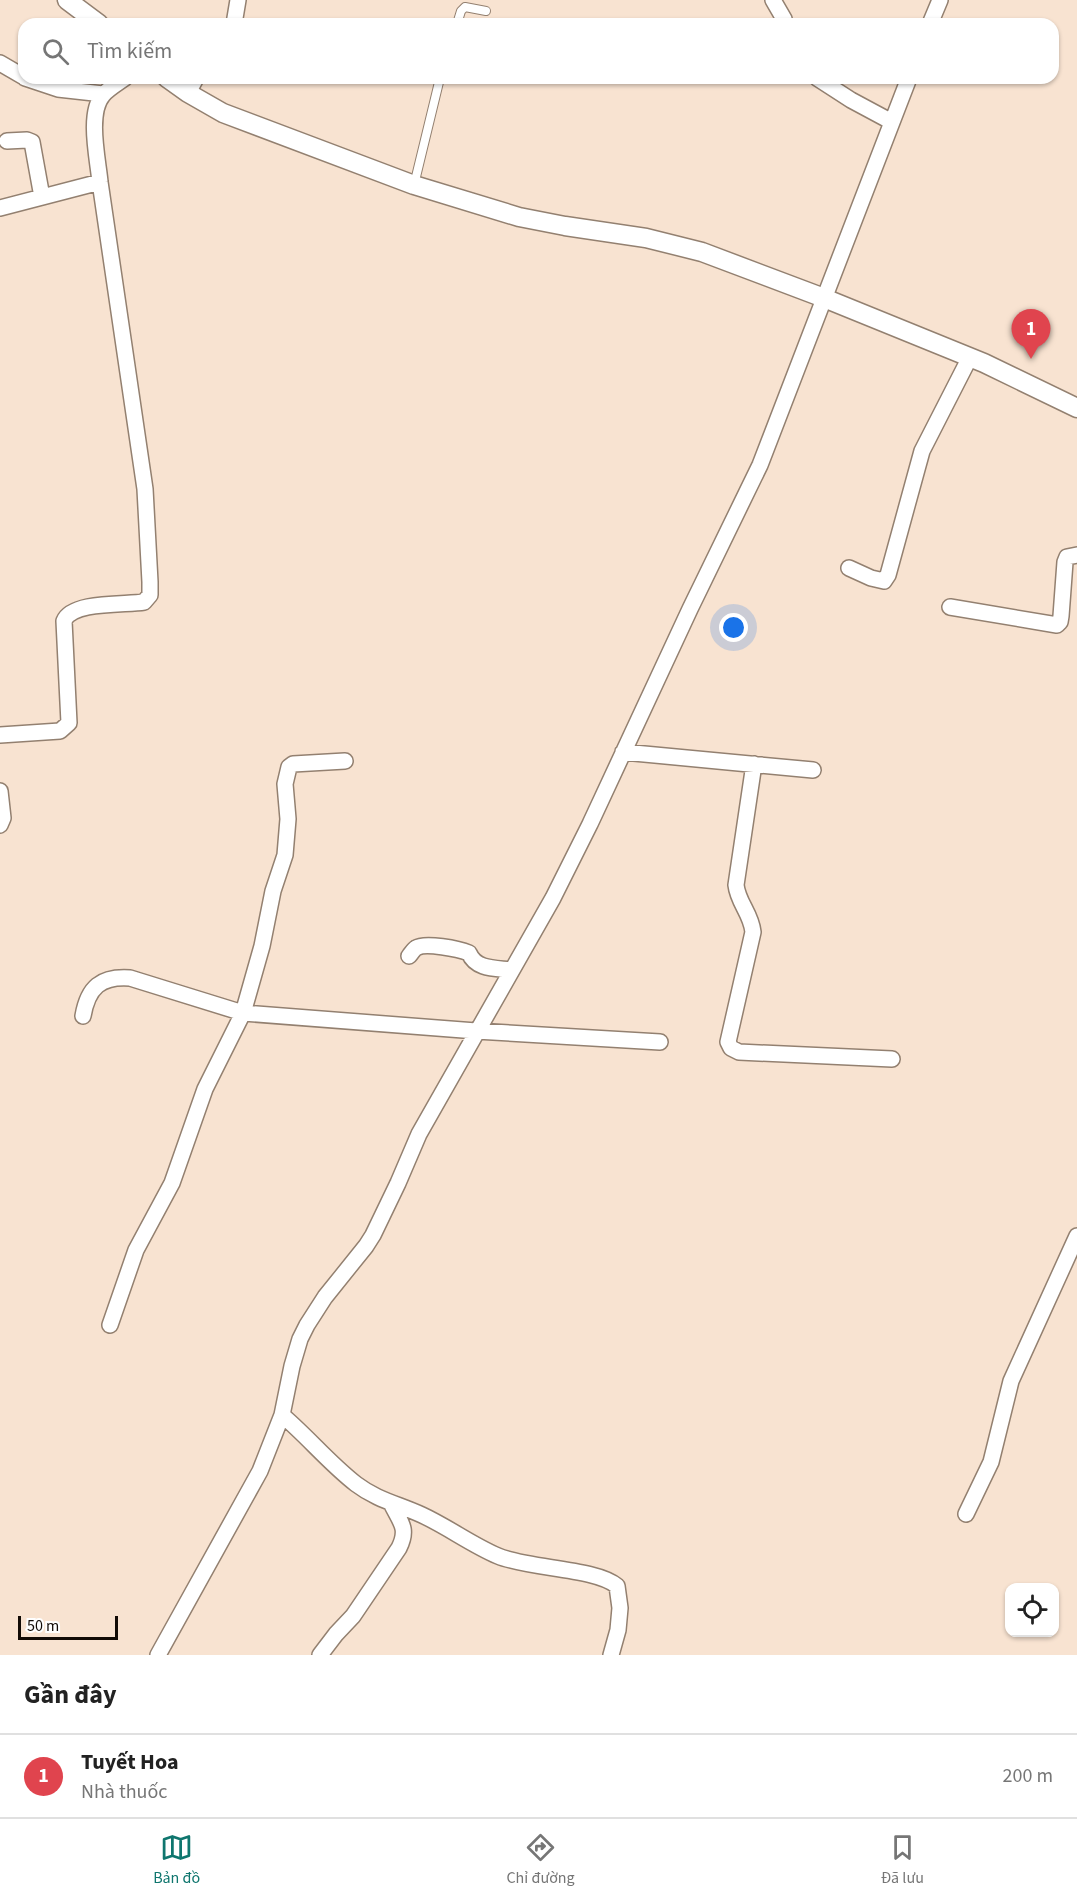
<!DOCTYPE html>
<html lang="vi">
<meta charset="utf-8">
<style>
body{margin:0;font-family:"Source Sans 3",sans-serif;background:#f2f2f2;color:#222}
.controls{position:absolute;right:18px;bottom:18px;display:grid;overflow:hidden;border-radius:12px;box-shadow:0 2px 4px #0004}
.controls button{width:54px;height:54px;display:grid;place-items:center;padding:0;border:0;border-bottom:2px solid #e0e0e0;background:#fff;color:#222;font:30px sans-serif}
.scale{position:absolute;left:18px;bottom:15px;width:100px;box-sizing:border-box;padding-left:6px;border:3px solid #120b06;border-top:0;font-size:16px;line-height:21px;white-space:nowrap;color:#120b06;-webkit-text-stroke:4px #fff;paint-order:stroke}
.you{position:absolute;left:734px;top:628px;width:21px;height:21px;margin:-15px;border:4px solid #fff;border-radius:50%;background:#1a73e8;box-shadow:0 0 0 9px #1a73e833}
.badge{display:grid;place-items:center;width:39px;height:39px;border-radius:50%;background:#0f766e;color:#fff;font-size:20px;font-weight:700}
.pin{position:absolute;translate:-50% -50px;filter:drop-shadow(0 2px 3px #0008)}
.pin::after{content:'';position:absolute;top:32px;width:21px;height:18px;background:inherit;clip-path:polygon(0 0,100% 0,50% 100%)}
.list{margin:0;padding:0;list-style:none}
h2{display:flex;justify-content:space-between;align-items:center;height:78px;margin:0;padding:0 24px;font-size:26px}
h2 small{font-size:20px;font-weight:400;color:#767676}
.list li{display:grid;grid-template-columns:39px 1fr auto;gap:18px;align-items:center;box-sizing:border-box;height:84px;padding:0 24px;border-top:2px solid #e0e0e0}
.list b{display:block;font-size:22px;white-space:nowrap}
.list p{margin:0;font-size:20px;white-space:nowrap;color:#767676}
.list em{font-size:20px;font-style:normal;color:#767676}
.icon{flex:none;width:33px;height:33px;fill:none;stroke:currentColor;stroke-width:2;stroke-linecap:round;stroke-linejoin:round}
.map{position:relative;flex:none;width:1077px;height:1655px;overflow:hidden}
.search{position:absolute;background:#fff;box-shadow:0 2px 4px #0004;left:18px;right:18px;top:18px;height:66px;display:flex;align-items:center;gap:15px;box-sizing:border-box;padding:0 21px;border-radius:18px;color:#767676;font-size:22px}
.sheet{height:162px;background:#fff}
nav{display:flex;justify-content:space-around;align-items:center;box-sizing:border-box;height:84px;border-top:2px solid #e0e0e0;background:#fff;font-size:16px;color:#767676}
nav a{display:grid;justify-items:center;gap:3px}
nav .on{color:#0f766e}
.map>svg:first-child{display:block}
</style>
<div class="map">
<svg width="1077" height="1655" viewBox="0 0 1077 1655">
<rect width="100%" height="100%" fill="#f8e3d1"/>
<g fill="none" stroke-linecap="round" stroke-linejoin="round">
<defs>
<path id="service" d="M 457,24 L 461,11 L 465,7 L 486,11
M 414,185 L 440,78"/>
<path id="minor" d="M 773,0 L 784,19 L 785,24
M 234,24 L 238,0
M 930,24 L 940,0
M 0,63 L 24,77
M 25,78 L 58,89 L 103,94
M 817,78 L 851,100 L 892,122
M 188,93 L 196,78
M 7,141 L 27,140 L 32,142 L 42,197
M 0,208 L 100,182
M 849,568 L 871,578 L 884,581 L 888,575 L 922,451 L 970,357
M 950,607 L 1057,625 L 1060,622 L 1061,616 L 1065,562 L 1067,557 L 1077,555
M 0,735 L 60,731 L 69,723 L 64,621 C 72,601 125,605 144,602 L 150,595 L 150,582 L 145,489 L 100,182 C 98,160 87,113 103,95 C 108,89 118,83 125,78
M 623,752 L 813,770
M 754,764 L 736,885 C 738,903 751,913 753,932 L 728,1042 L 731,1048 L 739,1052 L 892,1059
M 0,791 L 3,818 L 0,825
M 409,956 C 410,955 414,949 416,948 C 425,942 459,949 469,953 C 476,970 496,968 512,970
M 83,1016 C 88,987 101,976 130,978 L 243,1013 L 476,1031 L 660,1042
M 110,1325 L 136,1250 L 172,1183 L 205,1089 L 243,1013 L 262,946 L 273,891 L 285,855 L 288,819 L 285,784 L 289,767 L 293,764 L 345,761
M 282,1415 C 308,1437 329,1463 356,1484 C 377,1500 398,1504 422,1515 C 448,1527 472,1545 498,1556 C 529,1569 596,1568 617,1586 L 620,1608 L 618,1630 L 611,1655
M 966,1514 L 991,1462 L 1011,1381 L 1077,1236
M 158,1655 L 260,1471 L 282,1415 L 292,1366 L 300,1339 L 307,1325 L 325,1297 L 366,1246 L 373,1235 L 398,1183 L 419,1134 L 553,898 L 590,824 L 690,609 L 760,465 L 909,78
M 320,1655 L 336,1634 L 353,1616 L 399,1548 C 409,1528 400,1522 391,1503"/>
<path id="tertiary" d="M 67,0 L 99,24
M 167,78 L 188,93 L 223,113 L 414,185 L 519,217 L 565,226 L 646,238 L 702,252 L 824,298 L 984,363 L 1077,408"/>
</defs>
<!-- service casing -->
<use href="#service" stroke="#938070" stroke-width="10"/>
<!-- minor casing -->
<use href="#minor" stroke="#938070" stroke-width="18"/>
<!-- tertiary casing -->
<use href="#tertiary" stroke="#938070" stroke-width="21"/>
<!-- service -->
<use href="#service" stroke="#fff" stroke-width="8"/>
<!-- minor -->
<use href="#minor" stroke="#fff" stroke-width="15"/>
<!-- tertiary -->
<use href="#tertiary" stroke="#fff" stroke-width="18"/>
</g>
</svg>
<div class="controls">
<button><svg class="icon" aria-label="locate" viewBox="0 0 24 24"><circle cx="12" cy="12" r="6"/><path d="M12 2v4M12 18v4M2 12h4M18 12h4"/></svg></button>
</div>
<div class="scale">50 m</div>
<div class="you"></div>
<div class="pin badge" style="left:1031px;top:359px;background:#e0444e">1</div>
<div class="search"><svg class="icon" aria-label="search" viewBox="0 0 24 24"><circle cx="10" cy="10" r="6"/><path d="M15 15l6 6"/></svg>Tìm kiếm</div>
</div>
<section class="sheet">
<h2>Gần đây<small></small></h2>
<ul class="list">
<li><span class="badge" style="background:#e0444e">1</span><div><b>Tuyết Hoa</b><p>Nhà thuốc</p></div><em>200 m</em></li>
</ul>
</section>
<nav>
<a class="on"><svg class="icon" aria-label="map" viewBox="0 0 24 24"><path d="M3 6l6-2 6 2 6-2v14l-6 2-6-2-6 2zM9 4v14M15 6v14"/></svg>Bản đồ</a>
<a><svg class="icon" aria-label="directions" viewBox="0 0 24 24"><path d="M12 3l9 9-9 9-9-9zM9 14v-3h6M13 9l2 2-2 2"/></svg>Chỉ đường</a>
<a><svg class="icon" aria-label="saved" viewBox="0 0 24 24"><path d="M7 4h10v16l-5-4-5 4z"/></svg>Đã lưu</a>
</nav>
